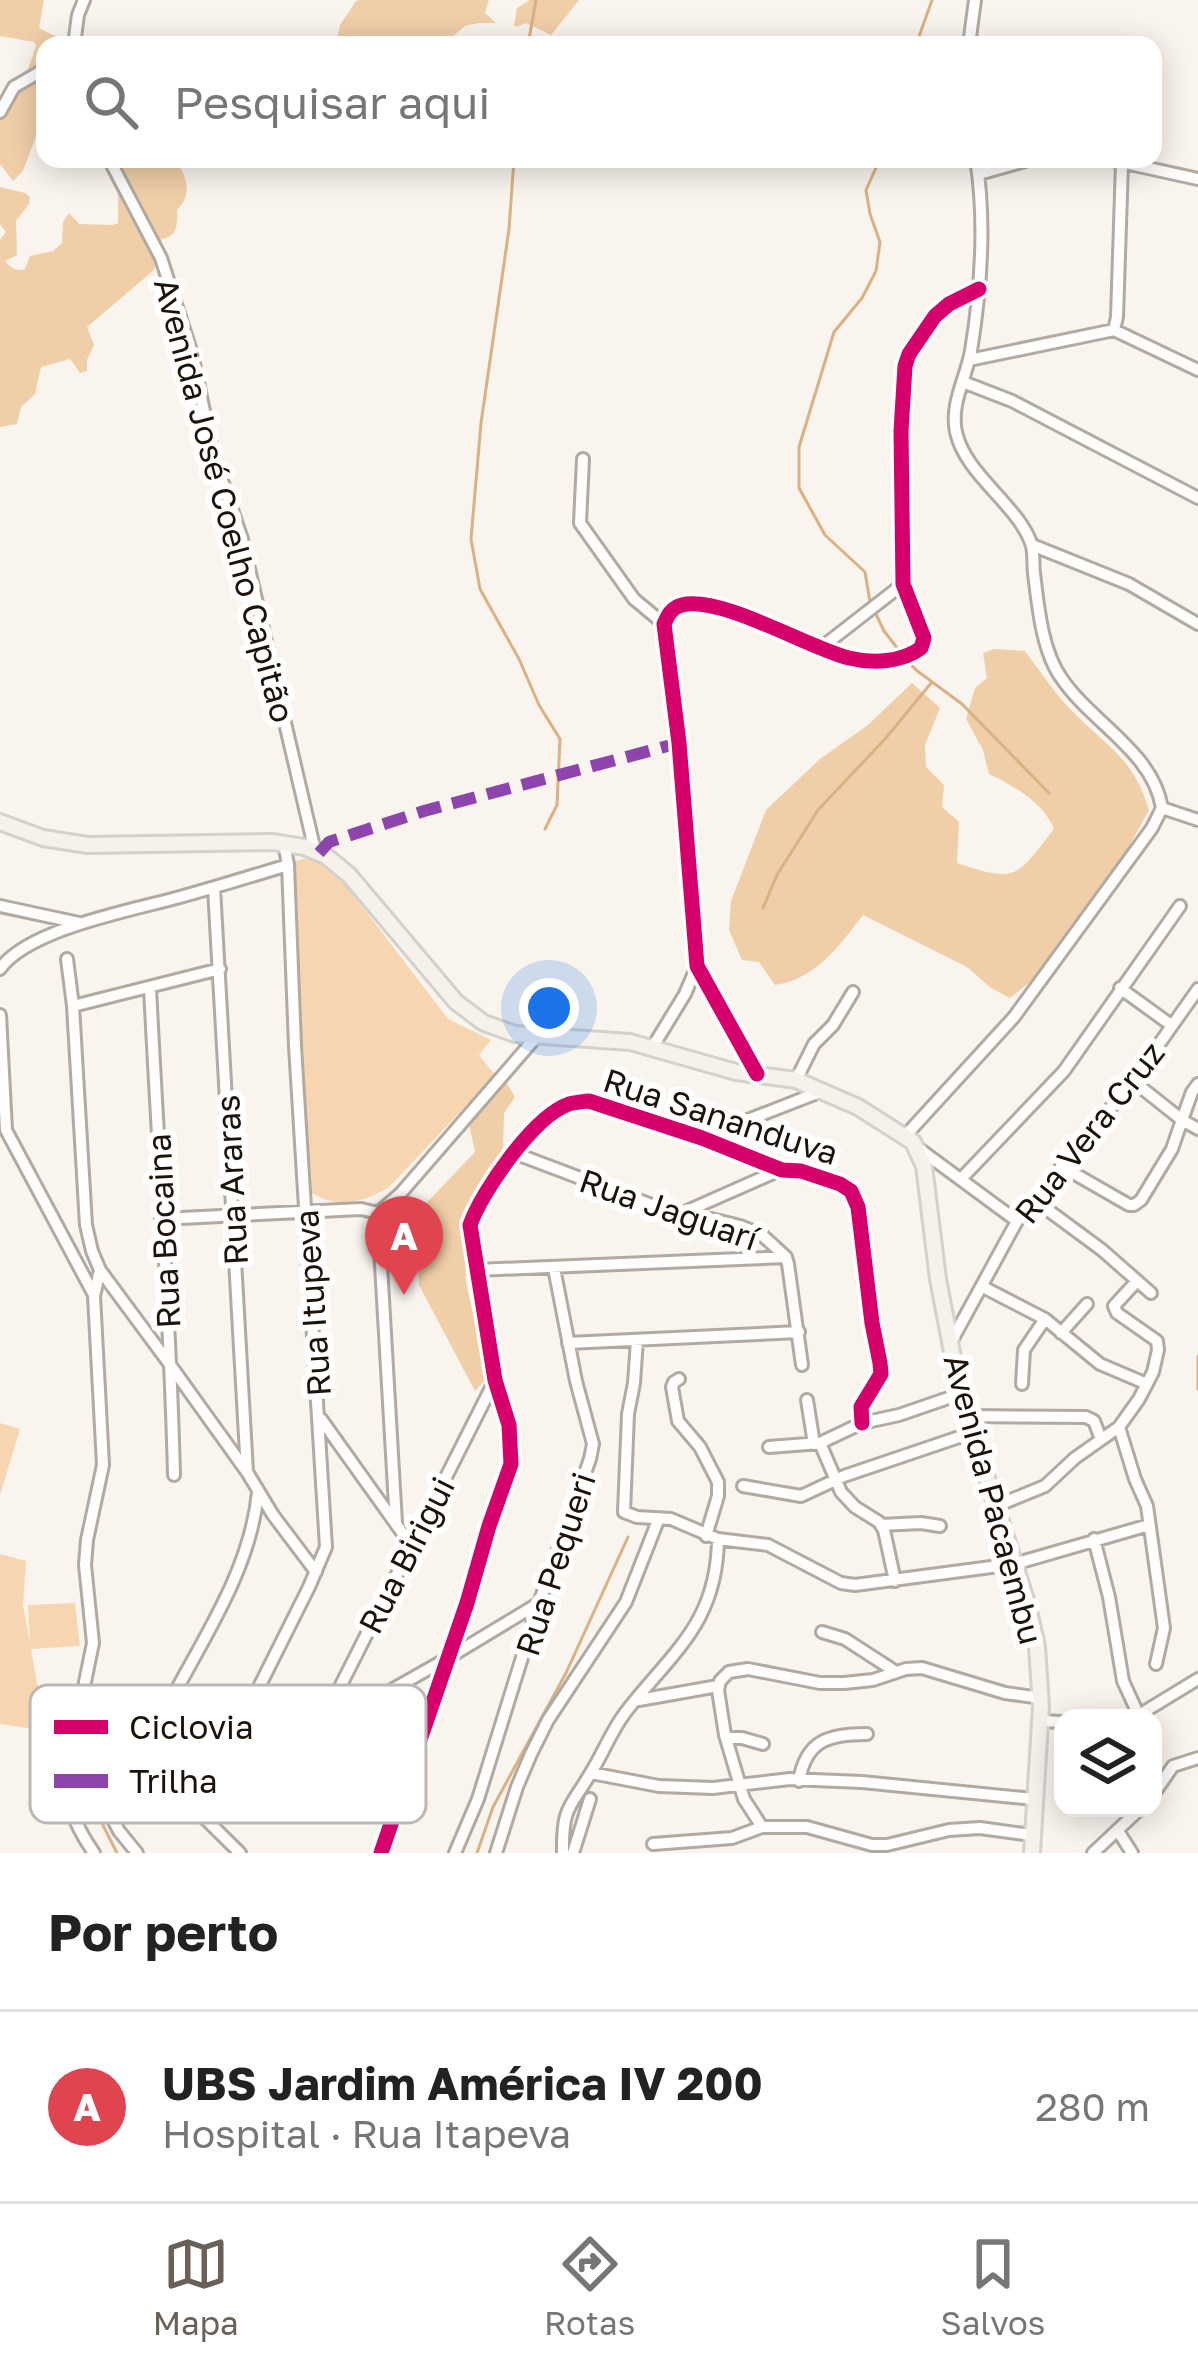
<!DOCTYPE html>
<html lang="pt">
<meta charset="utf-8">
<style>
body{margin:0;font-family:"Golos Text",sans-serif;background:#f2f2f2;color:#222}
.controls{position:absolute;right:36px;bottom:36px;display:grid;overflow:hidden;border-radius:24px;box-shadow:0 6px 30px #0003}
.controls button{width:108px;height:108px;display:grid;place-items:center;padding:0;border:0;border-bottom:3px solid #e0e0e0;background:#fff;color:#222;font:60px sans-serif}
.you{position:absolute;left:549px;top:1008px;width:42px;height:42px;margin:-30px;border:9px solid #fff;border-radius:50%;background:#1a73e8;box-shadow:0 0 0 18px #1a73e833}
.badge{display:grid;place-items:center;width:78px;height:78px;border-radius:50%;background:#696159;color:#fff;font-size:39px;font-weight:700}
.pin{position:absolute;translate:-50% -99px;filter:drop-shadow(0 3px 6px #0008)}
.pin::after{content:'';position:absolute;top:63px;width:42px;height:36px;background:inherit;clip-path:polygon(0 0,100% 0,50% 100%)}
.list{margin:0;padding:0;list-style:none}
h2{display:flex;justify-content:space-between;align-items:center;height:156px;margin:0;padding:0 48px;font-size:51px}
h2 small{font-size:39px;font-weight:400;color:#767676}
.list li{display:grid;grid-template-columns:78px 1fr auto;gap:36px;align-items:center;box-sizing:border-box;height:192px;padding:0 48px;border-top:3px solid #e0e0e0}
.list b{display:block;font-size:45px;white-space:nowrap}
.list p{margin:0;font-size:39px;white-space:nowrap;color:#767676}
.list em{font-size:39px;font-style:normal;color:#767676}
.icon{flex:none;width:66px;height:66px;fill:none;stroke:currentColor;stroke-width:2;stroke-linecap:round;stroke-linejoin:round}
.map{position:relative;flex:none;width:1198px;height:1853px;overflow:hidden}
.search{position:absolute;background:#fff;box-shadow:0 6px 30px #0003;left:36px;right:36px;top:36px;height:132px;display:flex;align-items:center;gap:30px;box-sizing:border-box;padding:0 42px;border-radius:24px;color:#767676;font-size:45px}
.sheet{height:348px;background:#fff}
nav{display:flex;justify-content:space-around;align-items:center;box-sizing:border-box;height:168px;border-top:3px solid #e0e0e0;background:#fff;font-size:33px;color:#767676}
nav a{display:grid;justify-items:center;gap:6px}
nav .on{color:#696159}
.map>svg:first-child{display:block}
</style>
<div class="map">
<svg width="1198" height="1853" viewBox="0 0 1198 1853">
<rect width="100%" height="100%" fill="#f9f4ee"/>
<!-- green -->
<path fill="#f7d5b0" d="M 313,857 L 332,870 L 349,889 L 448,1019 L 491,1040 L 479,1055 L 495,1075 L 390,1186 C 368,1202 335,1209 312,1193 L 302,1068 L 294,861 Z
M 0,1423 L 20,1429 L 0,1495 Z
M 0,1554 L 26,1561 L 23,1605 L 30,1643 L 28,1605 L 75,1603 L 80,1646 L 31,1649 L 37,1683 L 56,1732 L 0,1724 Z"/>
<!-- forest -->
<path fill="#f0cea8" d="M 0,0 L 44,0 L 39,28 L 57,37 L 52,42 L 53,45 L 45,45 L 45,112 L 23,171 L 13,181 L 0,164 L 0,119 L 27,72 L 36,46 L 34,42 L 0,36 Z
M 360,0 L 489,0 L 485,13 L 496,23 L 478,23 L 465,26 L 443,45 L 400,45 L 391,42 L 385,45 L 336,45 L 340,25 L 356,1 Z
M 530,0 L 579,0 L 551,35 L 526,23 L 516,27 L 514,25 L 517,8 Z
M 100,159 L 175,159 C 187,175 193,195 177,210 C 178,223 177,238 161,239 L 154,270 L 87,327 L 94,345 L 87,360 L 87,371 L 80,373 L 70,359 L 41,367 L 35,394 L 21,407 L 17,424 L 0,427 L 0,240 L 6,232 L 0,224 L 0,187 L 25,193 L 30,197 L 29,204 L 16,221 L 17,255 L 5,261 C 10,267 16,272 25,269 L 30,256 L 53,251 L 62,243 L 63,222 L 69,213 L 79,224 L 113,225 L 118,223 L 118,194 Z
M 994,649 L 1025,651 C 1040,671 1055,694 1073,712 C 1108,748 1133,757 1149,810 L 1127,850 L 1030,982 L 1010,998 L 991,988 L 967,967 L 863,915 C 840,945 816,979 775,985 L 759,962 L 742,960 L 729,930 L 731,901 L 766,810 L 820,759 L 868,725 L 912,683 L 940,708 L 925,745 L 926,767 L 944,785 L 942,807 L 959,822 L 957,863 C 1017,883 1016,878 1054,829 C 1044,803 1014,786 989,774 L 983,750 L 966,719 L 975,688 L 987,678 L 983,653 Z
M 506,1082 L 515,1097 L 504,1113 L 503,1148 L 464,1213 L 466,1282 L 487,1378 L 475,1391 L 419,1285 L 415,1215 L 475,1152 L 469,1124 Z"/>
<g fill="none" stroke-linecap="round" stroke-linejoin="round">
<!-- stream -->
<path stroke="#dab182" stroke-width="3" d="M 528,45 L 536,0
M 916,45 L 932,0
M 514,159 L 509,229 L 481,423 L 471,539 L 480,589 L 519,659 L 539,705 L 560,739 L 557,805 L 545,829
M 870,602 L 865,572 L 825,535 L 799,488 L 799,447 L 834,332 L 862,298 L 876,271 L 880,242 L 870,214 L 866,190 L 880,159
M 874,610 L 884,631 L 901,653
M 907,660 L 916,670 L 962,704 L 1049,793
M 763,908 L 777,875 L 818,810 L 885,739 L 932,682
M 1198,1356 L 1198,1389
M 76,1772 L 117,1853
M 477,1853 L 493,1807 L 566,1673 L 628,1537"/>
<defs>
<path id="minor" d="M 74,45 L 78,15 L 84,0
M 969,45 L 975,0
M 0,112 L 14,87 L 45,69
M 109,159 L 161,258 L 192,354 L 213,454 L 242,539 L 315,851
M 1107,159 L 1198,179
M 979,174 L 1032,159
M 1114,330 L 1117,317 L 1122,163
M 969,360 L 1114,330 L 1198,370
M 963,382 L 1012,401 L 1198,498
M 583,459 L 580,523 L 634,599 L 664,624
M 1032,545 L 1129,584 L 1198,624
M 822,647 L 903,584
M 1162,808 L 1198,820
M 214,888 L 247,1472
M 0,906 L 79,923
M 67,959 L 73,1006 L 86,1225 L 92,1251 L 100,1270 L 94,1296 L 103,1465 L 87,1540 L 85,1565 L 93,1643 L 85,1682 L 83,1723 L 91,1768 L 104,1803 L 119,1831 L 137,1853
M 0,969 C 28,929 133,910 180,897 C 216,887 252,876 288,865
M 150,988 C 158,1150 170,1312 174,1475
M 1120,988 L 1171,1025
M 73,1006 L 220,969
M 0,1015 L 6,1130 L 93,1293
M 652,1048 L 685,994 L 697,966
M 757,1074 L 697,966 L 679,743 L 664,624 C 668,615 671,608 682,605 C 720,595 809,648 849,658 C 873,664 902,662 921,648 L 924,638 L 903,584 L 901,431 L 905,366 L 909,354 L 935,316 L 949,304 L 979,289
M 796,1080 L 814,1044 L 833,1025 L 853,992
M 1133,1081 L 1182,1120 L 1192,1092 L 1198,1084
M 906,1135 L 1014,1017 L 1152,828 L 1162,808 C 1153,752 1092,723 1062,679 C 1042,652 1038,606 1034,573 C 1033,565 1034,554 1032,546 C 1020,506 965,475 956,432 C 950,404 966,378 971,351 C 981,289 986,221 976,159
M 702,1138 L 822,1091
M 918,1148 L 1017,1221
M 514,1153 L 649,1204 L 740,1226 L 762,1235 L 786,1257 L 788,1264 L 802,1365
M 1061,1166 L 1129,1205 L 1134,1205 L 1141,1200 L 1172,1149 L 1182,1120 L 1198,1129
M 961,1179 L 1064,1071 L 1180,906
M 1033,1199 L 1102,1250 L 1151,1293
M 687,1211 L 780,1170
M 378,1213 L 396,1523
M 161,1219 L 361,1209 L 378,1213 L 401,1193 L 537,1036
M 100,1270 L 171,1366 L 247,1472 L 273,1515 L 316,1572
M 476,1270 L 786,1257
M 983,1287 L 1045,1319 L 1100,1364 L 1147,1384
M 1061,1333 L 1087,1304
M 637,1340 L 634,1383 L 628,1414 L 624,1512 L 637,1517 L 671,1519 L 718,1539 L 768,1545 L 841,1583 L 855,1585 L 1014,1564 L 1149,1525
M 951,1342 L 1017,1221 L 1133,1081 L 1198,989
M 568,1343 L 799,1332
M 679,1379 L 674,1382 L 672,1387 L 678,1421 L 700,1447 L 718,1482 L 718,1496 L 706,1536
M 1022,1384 L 1024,1350 L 1045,1319
M 807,1400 L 814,1444
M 966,1416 L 1086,1417 L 1094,1421 L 1101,1439
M 321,1419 L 411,1545
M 1119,1427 L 1135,1479 L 1147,1506 L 1164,1628 L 1156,1664
M 820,1443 L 841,1492 L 855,1507 L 879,1522 L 884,1530 L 895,1581
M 769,1447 L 820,1443 L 862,1423 L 899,1415 L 960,1394
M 743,1486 L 801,1496 L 844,1476 L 971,1433
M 996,1506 L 1045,1486 L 1075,1458 L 1119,1427 L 1139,1399 L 1153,1372 L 1158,1350 L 1157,1341 L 1117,1313 L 1114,1306 L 1137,1281
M 881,1525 L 921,1523 L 940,1526
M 1094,1539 L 1109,1597 L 1123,1681 L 1139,1716
M 822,1632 L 845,1639 L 896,1672
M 180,1688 L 183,1694 L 291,1803 L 306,1815 L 338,1813 L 399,1801
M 639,1700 L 718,1686
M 1134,1718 L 1198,1679
M 1040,1721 L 1063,1722
M 319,1731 L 448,1658 L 539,1603
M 726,1738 L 742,1738 L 763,1744
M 232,1741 L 309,1587 L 326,1547 L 295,1046 L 288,865 L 284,843
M 58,1755 C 63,1792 72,1822 94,1853
M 591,1773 L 659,1786 L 713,1788 L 790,1779 L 862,1782 L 1034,1799
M 799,1781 C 806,1740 829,1734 867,1734
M 282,1793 L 290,1786 L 495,1380
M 1153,1795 L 1173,1766 L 1198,1758
M 762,1827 L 744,1799 L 725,1735 L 718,1690 L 720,1681 L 729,1672 L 748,1669 L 820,1683 L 844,1683 L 873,1680 L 906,1669 L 922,1668 L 1005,1693 L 1041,1698
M 1118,1831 L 1132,1853
M 653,1844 L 732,1838 L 762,1827 L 807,1827 L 872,1845 L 887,1845 L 949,1830 L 980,1828 L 1031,1835
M 240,1853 L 161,1775 L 151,1763 L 148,1747 C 184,1663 249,1585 258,1492
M 381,1853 L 467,1603 L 489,1526 L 511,1464 L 509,1425 L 495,1380 L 470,1225 C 482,1191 534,1116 569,1104 C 571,1103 587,1101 589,1101 L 702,1138 L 782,1170 L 801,1171 L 840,1184 L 851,1191 L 858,1207 L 872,1323 L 880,1363 L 881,1374 L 861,1407 L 862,1423
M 455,1853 L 478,1799 L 539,1603 L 590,1459 L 593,1444 L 576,1381 L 554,1268
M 496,1853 L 517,1787 L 531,1754 L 548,1720 L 626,1602 L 659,1518
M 563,1853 C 562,1804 571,1808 593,1769 C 604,1751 612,1730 625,1713 C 672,1652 717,1624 718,1539
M 573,1853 L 590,1799
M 1093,1853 L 1141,1808"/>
<path id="major" d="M 0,822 L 43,838 L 88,845 L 273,842 L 304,847 L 326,856 L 349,875 L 456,1002 L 484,1023 L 515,1034 L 630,1042 L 736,1072 L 796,1080 L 858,1107 L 913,1142 L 924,1166 L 938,1279 L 960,1394 L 1028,1606 L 1037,1647 L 1041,1706 L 1032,1853"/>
</defs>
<!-- minor casing -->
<use href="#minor" stroke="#b1aaa3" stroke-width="16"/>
<!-- major casing -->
<use href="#major" stroke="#d4d0cc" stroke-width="20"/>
<!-- minor -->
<use href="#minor" stroke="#fefdfc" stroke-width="10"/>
<!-- major -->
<use href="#major" stroke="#f6f1eb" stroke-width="14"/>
<!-- quiet -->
<path stroke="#8e44ad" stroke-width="12" stroke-dasharray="24 12" stroke-linecap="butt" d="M 319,853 L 329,842 L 424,811 L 679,743"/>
<defs>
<path id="cycleway" d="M 757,1074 L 697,966 L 679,743 L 664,624 C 668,615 671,608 682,605 C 720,595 809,648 849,658 C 873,664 902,662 921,648 L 924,638 L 903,584 L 901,431 L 905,366 L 909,354 L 935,316 L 949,304 L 979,289
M 381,1853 L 467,1603 L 489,1526 L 511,1464 L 509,1425 L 495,1380 L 470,1225 C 482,1191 534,1116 569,1104 C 571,1103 587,1101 589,1101 L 702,1138 L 782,1170 L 801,1171 L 840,1184 L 851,1191 L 858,1207 L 872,1323 L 880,1363 L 881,1374 L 861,1407 L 862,1423"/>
</defs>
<!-- cycleway casing -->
<use href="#cycleway" stroke="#fff" stroke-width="22"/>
<!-- cycleway -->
<use href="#cycleway" stroke="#d6006c" stroke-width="15"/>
</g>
<g text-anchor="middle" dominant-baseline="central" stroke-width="12" stroke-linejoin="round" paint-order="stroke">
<!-- street labels -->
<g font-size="33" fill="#1b1209" stroke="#fff">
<text transform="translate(225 500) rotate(75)">Avenida José Coelho Capitão</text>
<text transform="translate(721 1116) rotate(18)">Rua Sananduva</text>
<text transform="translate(1089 1132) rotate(-52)">Rua Vera Cruz</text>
<text transform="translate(231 1180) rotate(-93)">Rua Araras</text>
<text transform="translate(669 1209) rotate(19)">Rua Jaguarí</text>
<text transform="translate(163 1231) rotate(-93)">Rua Bocaina</text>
<text transform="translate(312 1303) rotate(-94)">Rua Itupeva</text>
<text transform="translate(994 1499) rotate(75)">Avenida Pacaembu</text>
<text transform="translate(406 1555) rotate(-63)">Rua Birigui</text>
<text transform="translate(555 1564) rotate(-72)">Rua Pequeri</text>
</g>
</g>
<!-- legend -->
<rect x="30" y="1685" width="396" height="138" rx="18" fill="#fff" stroke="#bbb8b5" stroke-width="3"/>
<rect x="54" y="1720" width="54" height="14" fill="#d6006c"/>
<rect x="54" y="1774" width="54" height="14" fill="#8e44ad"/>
<g font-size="33" fill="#1b1209">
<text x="129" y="1739">Ciclovia</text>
<text x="129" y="1793">Trilha</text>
</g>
</svg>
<div class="controls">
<button><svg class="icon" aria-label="layers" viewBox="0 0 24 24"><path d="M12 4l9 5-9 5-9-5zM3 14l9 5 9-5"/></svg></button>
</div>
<div class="you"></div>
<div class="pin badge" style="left:404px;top:1295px;background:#e0444e">A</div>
<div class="search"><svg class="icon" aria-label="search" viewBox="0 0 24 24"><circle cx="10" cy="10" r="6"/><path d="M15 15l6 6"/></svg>Pesquisar aqui</div>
</div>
<section class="sheet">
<h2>Por perto<small></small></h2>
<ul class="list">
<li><span class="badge" style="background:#e0444e">A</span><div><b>UBS Jardim América IV 200</b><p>Hospital · Rua Itapeva</p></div><em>280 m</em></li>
</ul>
</section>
<nav>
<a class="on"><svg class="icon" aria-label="map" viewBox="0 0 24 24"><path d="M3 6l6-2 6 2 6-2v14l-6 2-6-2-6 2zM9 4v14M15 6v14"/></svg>Mapa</a>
<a><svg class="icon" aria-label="directions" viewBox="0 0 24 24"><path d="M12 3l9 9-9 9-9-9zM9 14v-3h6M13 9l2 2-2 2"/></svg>Rotas</a>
<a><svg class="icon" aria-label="saved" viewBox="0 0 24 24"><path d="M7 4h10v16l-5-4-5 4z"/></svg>Salvos</a>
</nav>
